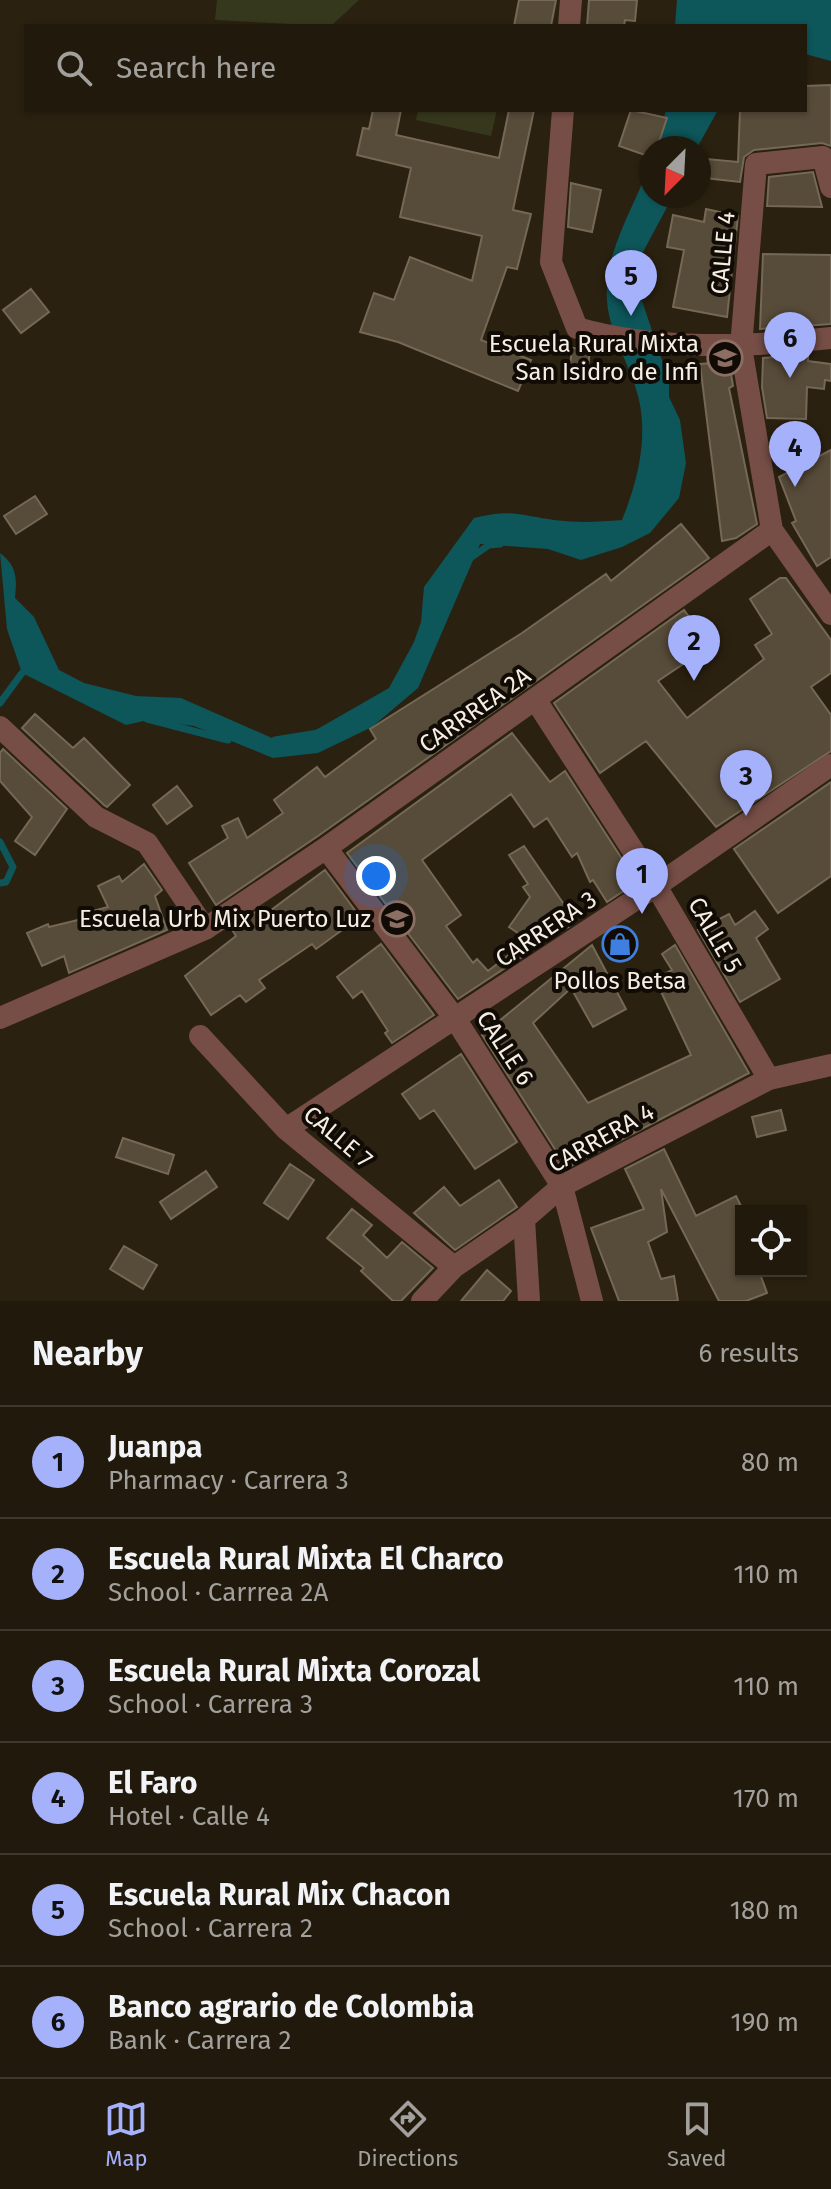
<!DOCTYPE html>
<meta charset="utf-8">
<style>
body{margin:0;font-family:"Fira Sans",sans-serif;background:#282215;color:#f1f3f6}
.controls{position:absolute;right:24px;bottom:24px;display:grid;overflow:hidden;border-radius:0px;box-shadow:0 2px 6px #0004}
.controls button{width:72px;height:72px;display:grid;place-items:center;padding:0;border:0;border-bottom:2px solid #3d382d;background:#20190c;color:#f1f3f6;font:40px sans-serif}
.compass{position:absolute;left:639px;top:136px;width:72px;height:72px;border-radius:50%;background:#20190c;box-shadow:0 2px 6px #0004;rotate:204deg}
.you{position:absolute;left:376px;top:876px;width:28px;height:28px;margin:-20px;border:6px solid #fff;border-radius:50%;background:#1a73e8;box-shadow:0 0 0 12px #1a73e833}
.badge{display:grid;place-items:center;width:52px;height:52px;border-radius:50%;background:#a6b1fc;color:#111;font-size:26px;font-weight:700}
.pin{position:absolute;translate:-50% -66px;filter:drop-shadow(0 2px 4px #0008)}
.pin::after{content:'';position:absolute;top:42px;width:28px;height:24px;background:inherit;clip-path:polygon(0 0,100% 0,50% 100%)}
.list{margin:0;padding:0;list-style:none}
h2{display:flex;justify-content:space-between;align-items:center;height:104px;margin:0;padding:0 32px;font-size:34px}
h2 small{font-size:26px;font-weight:400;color:#a2a09d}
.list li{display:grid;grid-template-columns:52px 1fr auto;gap:24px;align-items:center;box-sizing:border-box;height:112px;padding:0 32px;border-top:2px solid #3d382d}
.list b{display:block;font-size:30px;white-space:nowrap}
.list p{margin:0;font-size:26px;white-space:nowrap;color:#a2a09d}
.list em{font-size:26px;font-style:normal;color:#a2a09d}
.icon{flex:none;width:44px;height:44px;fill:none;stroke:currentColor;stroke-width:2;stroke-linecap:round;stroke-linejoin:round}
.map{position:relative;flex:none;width:831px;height:1301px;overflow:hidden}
.search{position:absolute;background:#20190c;box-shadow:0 2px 6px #0004;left:24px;right:24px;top:24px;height:88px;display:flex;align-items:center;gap:20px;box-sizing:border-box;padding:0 28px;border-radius:0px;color:#a2a09d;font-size:30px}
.sheet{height:776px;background:#20190c}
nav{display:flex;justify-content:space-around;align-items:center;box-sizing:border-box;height:112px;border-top:2px solid #3d382d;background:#20190c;font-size:22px;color:#a2a09d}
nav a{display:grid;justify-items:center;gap:4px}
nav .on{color:#a6b1fc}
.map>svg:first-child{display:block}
</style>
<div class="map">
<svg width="831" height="1301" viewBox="0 0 831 1301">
<rect width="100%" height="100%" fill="#2b2110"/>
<!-- green -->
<path fill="#36381d" d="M 217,0 L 359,0 L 331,26 L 215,20 Z
M 418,110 L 497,110 L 491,136 L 416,120 Z"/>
<!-- water -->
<path fill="#0d565a" d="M 677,0 L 831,0 L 831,61 L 805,54 L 805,26 L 675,26 Z
M 666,110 L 718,110 L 697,148 L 656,148 Z
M 651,162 L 651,196 L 673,196 L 635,267 L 640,295 L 669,381 L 669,397 L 680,420 L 686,463 L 679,498 L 650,533 L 622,547 L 581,560 L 548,549 L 480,544 L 418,688 L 372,727 L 318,753 L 273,758 L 194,726 L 148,720 L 126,725 L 22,673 L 7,629 L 0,553 C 17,566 17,578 15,598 L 34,617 L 59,670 L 84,683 L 136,696 L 181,698 L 272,738 L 300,739 L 389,688 L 414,642 L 421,622 L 424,587 L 474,518 C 513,509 517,515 554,520 C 577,523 599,522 622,520 C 637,483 648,440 639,400 C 632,367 610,338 607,301 C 603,253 635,206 651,162 Z"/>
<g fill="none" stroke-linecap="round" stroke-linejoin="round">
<!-- stream -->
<path stroke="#0d565a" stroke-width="7" d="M 469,559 L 489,545 L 500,544
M 0,703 L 22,673 L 29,668
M 147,719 L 228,740
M 275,740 L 318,733
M 0,842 L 13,867 L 6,882 L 0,883"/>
</g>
<!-- building -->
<path fill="#574b39" stroke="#756855" stroke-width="2" d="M 519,0 L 556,0 L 551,26 L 514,26 Z
M 589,0 L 637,0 L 635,21 L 625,20 L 624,26 L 587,26 Z
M 831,85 L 831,146 L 822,143 L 754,150 L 744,157 L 740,182 L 705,178 L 707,159 L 738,162 L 740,110 L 805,110 L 805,86 Z
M 373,110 L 401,110 L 396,135 L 499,158 L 509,110 L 534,110 L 513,210 L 531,214 L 517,269 L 507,267 L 481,340 L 531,360 L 518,391 L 398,342 L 360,332 L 374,293 L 394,300 L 410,257 L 472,281 L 482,236 L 400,217 L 411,168 L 357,155 L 363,128 L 369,129 Z
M 631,110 L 667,118 L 657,148 L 651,148 L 651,157 L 619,146 Z
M 813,172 L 822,207 L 767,206 L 769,177 Z
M 571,183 L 601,190 L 592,232 L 568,227 Z
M 706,209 L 738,216 L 727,317 L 673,307 L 684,250 L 667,247 L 673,215 L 704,222 Z
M 763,254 L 831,255 L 831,324 L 760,329 Z
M 31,289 L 49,312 L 21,333 L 3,310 Z
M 572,348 L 590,349 L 587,378 L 569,376 Z
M 808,354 L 808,361 L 831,364 L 831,381 L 825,380 L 824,389 L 807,387 L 806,419 L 767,418 L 762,387 L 763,358 Z
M 729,362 L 733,386 L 729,388 L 757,524 L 736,538 L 722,541 L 700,364 Z
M 831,450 L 831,557 L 817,566 L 792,523 L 796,521 L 779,477 Z
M 35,496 L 47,514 L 16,534 L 4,516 Z
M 681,524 L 709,558 L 318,836 L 216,905 L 189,863 L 228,838 L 222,826 L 238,818 L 247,838 L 283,813 L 274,800 L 317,767 L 325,777 L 376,739 L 370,729 L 522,633 L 606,574 L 611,581 Z
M 780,578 L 786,578 L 831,640 L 831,673 L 811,687 L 831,715 L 831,751 L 716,827 L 646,741 L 600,773 L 554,703 L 684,610 L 710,646 L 658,681 L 687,718 L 764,659 L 755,645 L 772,634 L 750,599 Z
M 35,714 L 73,748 L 84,738 L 130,785 L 107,807 L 104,805 L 22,728 Z
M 512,733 L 550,782 L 565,771 L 637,882 L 607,902 L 593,880 L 590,882 L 577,853 L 572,857 L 547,818 L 534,827 L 511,794 L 422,860 L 461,915 L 446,926 L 473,963 L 477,959 L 488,971 L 528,940 L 509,927 L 530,897 L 523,887 L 528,884 L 509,855 L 524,846 L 576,922 L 558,934 L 550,924 L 531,951 L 458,999 L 347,853 Z
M 3,749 L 67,809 L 35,855 L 15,841 L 32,817 L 0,781 L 0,753 Z
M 831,782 L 831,876 L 778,913 L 734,849 Z
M 177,786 L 192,806 L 167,824 L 153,805 Z
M 144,864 L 162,890 L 155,896 L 167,930 L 69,973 L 64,956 L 42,966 L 27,933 L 48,924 L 49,927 L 82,919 L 81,914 L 108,907 L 98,886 L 119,876 L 122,882 Z
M 325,870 L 360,917 L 316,949 L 312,944 L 259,980 L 265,988 L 246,1002 L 240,995 L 211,1015 L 185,976 L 236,936 L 231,928 L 263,907 L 267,913 Z
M 755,911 L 768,929 L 756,938 L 780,979 L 740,1002 L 698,930 L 729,914 L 735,925 Z
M 381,944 L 434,1015 L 392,1043 L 385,1033 L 388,1031 L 362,991 L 353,998 L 337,977 Z
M 592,945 L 626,1009 L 593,1027 L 571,988 L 533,1023 L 588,1103 L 691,1055 L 655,979 L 672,970 L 662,954 L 675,945 L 749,1073 L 567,1168 L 482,1035 Z
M 461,1054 L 517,1142 L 475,1169 L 434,1110 L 420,1119 L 402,1094 Z
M 781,1110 L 786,1130 L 757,1137 L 752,1117 Z
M 123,1138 L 174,1155 L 168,1174 L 116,1157 Z
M 664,1149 L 696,1216 L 736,1196 L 741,1206 L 741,1271 L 759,1271 L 767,1293 L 746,1301 L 719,1301 L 661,1189 L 667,1232 L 648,1242 L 661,1279 L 674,1276 L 678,1301 L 619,1301 L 591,1228 L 644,1209 L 625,1169 Z
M 290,1164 L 314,1180 L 288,1219 L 264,1203 Z
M 206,1171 L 217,1187 L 171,1219 L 160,1202 Z
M 499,1180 L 517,1207 L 455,1250 L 414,1213 L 444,1187 L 460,1206 Z
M 352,1209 L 372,1225 L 363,1235 L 387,1258 L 402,1242 L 433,1268 L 401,1301 L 393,1301 L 361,1271 L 364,1268 L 327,1238 Z
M 124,1246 L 157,1265 L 143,1289 L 110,1269 Z
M 487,1270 L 511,1291 L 503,1301 L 461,1301 Z"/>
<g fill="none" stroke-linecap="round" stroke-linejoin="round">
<!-- street -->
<path stroke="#764e46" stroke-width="22" d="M 569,26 L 571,0
M 563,110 L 551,262 L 577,328 C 657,351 749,347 831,338
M 831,187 L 823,157 L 756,164 L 741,347 L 772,530 L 831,614
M 535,699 L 656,886 L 769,1079
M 0,727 L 96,817 L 147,843 L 205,929
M 326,848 L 456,1020 L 562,1186 L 592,1301
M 0,1018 L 205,929 L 326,848 L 772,530
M 200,1036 L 286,1129 L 454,1267
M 286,1129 L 656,886 L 831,765
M 524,1219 L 529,1301
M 422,1301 L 454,1267 L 524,1219 L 562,1186 L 769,1079 L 831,1065"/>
</g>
<!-- icons -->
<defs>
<symbol id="school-ring" viewBox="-11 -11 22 22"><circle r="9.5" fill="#100c05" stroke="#8d6e63" stroke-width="1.5"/><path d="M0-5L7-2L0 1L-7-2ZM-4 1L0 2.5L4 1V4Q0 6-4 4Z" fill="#8d6e63"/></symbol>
<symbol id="shop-ring" viewBox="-11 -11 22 22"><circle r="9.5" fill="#100c05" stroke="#3f7fe0" stroke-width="1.5"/><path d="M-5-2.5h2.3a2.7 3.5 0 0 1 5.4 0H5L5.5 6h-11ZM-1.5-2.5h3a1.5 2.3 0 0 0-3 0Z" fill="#3f7fe0"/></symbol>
</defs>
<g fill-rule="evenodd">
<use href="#school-ring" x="705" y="338" width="40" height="40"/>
<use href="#school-ring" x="377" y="899" width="40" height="40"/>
<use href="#shop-ring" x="600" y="924" width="40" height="40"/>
</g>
<g text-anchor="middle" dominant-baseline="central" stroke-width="8" stroke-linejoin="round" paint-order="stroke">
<!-- street labels -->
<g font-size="24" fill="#f6eee4" stroke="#100c05">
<text transform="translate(723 253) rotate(-85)">CALLE 4</text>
<text transform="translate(475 710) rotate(-35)">CARRREA 2A</text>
<text transform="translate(546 929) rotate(-34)">CARRERA 3</text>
<text transform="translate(715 935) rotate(60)">CALLE 5</text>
<text transform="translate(505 1048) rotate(57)">CALLE 6</text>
<text transform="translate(338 1137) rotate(40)">CALLE 7</text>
<text transform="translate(601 1138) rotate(-29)">CARRERA 4</text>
</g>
<!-- poi labels -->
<g font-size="24" fill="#f6eee4" stroke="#100c05" text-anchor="end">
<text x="699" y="344">Escuela Rural Mixta<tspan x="699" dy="28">San Isidro de Infi</tspan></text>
<text x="371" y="919">Escuela Urb Mix Puerto Luz</text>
<text x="620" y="981" text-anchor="middle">Pollos Betsa</text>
</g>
</g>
</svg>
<div class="controls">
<button><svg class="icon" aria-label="locate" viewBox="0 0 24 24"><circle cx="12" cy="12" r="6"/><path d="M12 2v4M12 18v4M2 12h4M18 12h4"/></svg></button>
</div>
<svg class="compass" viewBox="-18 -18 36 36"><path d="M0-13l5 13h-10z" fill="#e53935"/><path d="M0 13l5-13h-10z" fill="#a2a09d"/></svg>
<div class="you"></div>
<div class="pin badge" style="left:642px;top:914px">1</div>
<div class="pin badge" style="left:694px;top:681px">2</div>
<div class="pin badge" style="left:746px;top:816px">3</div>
<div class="pin badge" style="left:795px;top:487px">4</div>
<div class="pin badge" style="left:631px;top:316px">5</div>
<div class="pin badge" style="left:790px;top:378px">6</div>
<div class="search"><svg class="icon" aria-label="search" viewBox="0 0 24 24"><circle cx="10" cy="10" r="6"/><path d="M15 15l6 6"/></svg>Search here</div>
</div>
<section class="sheet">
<h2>Nearby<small>6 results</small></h2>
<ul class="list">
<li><span class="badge">1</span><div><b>Juanpa</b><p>Pharmacy · Carrera 3</p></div><em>80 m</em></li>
<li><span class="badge">2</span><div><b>Escuela Rural Mixta El Charco</b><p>School · Carrrea 2A</p></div><em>110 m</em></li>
<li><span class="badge">3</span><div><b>Escuela Rural Mixta Corozal</b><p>School · Carrera 3</p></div><em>110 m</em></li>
<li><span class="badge">4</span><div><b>El Faro</b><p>Hotel · Calle 4</p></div><em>170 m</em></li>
<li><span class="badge">5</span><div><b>Escuela Rural Mix Chacon</b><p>School · Carrera 2</p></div><em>180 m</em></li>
<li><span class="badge">6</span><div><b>Banco agrario de Colombia</b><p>Bank · Carrera 2</p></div><em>190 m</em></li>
</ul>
</section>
<nav>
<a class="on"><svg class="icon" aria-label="map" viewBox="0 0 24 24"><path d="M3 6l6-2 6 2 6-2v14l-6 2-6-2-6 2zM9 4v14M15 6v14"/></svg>Map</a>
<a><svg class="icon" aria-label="directions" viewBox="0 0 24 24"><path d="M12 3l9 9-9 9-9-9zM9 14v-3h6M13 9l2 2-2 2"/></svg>Directions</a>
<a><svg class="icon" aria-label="saved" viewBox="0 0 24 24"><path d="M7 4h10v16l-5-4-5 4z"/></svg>Saved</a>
</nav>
